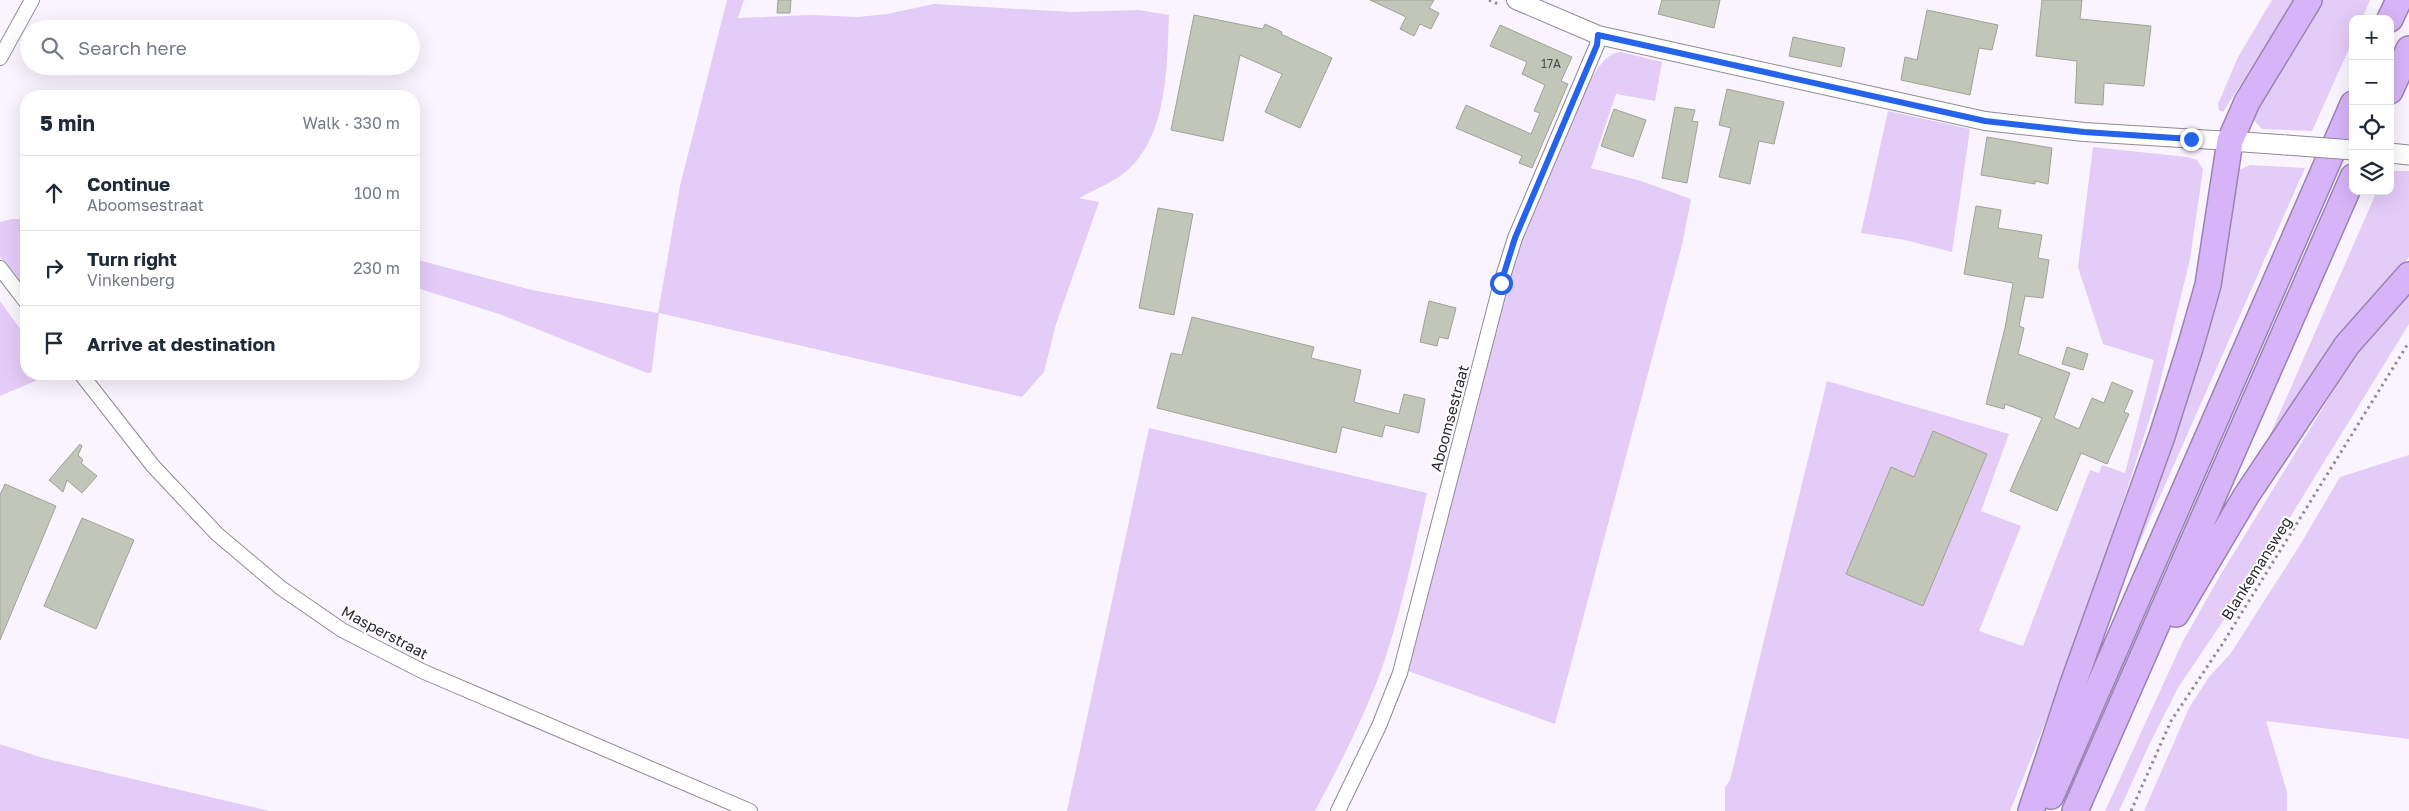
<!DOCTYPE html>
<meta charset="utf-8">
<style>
body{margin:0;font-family:"Golos Text",sans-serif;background:#f2f2f3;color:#1f2937}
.controls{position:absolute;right:15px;top:15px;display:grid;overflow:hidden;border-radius:10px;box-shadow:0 5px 20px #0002}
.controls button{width:45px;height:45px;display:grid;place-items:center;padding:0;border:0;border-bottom:1px solid #e0e1e3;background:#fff;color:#1f2937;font:25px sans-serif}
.stop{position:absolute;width:15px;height:15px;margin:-11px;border:4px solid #2563eb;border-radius:50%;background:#fff}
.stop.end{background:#2563eb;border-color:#fff;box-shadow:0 1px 5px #0008}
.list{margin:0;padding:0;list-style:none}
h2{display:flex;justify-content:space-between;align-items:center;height:65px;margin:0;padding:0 20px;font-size:21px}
h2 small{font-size:16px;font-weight:400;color:#747a83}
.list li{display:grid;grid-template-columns:32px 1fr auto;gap:15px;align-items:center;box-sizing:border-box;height:75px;padding:0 20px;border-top:1px solid #e0e1e3}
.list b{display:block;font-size:19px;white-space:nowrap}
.list p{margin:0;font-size:16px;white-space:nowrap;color:#747a83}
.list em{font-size:16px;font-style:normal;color:#747a83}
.icon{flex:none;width:28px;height:28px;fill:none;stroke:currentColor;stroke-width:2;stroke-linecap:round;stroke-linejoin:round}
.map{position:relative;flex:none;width:2409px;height:811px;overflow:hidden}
.search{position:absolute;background:#fff;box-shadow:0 5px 20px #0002;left:20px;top:20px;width:400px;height:55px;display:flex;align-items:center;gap:12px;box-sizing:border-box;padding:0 18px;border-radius:28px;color:#747a83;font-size:19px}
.panel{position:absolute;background:#fff;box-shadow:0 5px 20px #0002;left:20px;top:90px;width:400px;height:290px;border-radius:20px}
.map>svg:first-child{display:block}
</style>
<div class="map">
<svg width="2409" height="811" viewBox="0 0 2409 811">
<rect width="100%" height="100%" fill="#faf4ff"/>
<!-- green -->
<path fill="#e3ccf8" d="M 727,0 L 744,0 L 738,18 L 812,15 L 858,17 L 887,14 L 934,4 L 1071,12 L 1139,10 L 1169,15 C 1167,66 1168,140 1123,174 C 1109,184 1094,190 1079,198 L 1099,202 L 1056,324 L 1044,372 L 1022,397 L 659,313 L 652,370 L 651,373 L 647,373 L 499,314 L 414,287 L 414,259 L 532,290 L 658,313 L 680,186 Z
M 2272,0 L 2295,0 L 2223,112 L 2219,110 L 2218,104 L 2238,57 Z
M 2320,0 L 2370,0 L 2362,19 L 2353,19 L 2353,40 L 2312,131 L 2262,129 L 2250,116 Z
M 1621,52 L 1662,62 L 1655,101 L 1616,94 L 1591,168 L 1641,181 L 1691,199 L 1682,245 L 1555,724 L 1408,671 L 1500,308 L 1528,221 L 1589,82 C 1597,70 1605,53 1621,52 Z
M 1888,111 L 1970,129 L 1952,252 L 1905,240 L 1861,233 Z
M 2093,147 L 2187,157 L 2197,160 L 2203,169 L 2190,259 L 2156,399 L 2099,577 L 2066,670 L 2010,811 L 1725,811 L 1725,787 L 1730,780 L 1827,381 L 2009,434 L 1981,511 L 2021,526 L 1979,631 L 2023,646 L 2090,470 L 2099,473 L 2102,465 L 2125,473 L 2154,360 L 2103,344 L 2078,267 Z
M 2250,165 L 2305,168 L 2123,580 L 2233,173 Z
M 2390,171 L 2409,171 L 2409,257 L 2344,335 L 2260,458 L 2377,191 L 2390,191 Z
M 12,219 L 26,219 L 26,290 L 0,257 L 0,222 Z
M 2409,289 L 2409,324 L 2257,571 L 2179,686 L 2151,741 L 2119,811 L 2105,811 L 2183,641 L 2221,574 L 2356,354 Z
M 0,301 L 26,337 L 26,374 L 52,374 L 0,396 Z
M 1149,428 L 1427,493 C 1414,549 1403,605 1385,659 C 1367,712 1341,762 1315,811 L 1067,811 Z
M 2409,455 L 2409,739 L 2266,721 L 2287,792 L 2287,811 L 2144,811 L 2189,708 L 2209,677 L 2231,653 L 2300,545 L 2340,477 Z
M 0,744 L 43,758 L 270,811 L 0,811 Z"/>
<!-- building -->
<path fill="#c1c6b8" stroke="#9fa396" d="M 778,0 L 791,0 L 790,13 L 777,13 Z
M 1370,0 L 1434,0 L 1429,8 L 1439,13 L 1431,29 L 1420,24 L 1414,36 L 1400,29 L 1406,17 Z
M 1662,0 L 1720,0 L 1714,28 L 1658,14 Z
M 2042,0 L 2082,0 L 2080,19 L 2151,26 L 2144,86 L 2104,83 L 2103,105 L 2075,103 L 2077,61 L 2036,56 Z
M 1927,10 L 1998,25 L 1992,50 L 1979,48 L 1970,95 L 1901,80 L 1905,57 L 1917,60 Z
M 1194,15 L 1263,29 L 1265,24 L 1282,32 L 1281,34 L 1332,58 L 1300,128 L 1265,112 L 1282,74 L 1240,55 L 1223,141 L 1171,130 Z
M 1500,25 L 1572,57 L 1561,81 L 1568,84 L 1532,168 L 1519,163 L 1522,156 L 1456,128 L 1466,105 L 1531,134 L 1540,113 L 1534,111 L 1545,85 L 1522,74 L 1527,62 L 1490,46 Z
M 1793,37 L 1845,48 L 1841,67 L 1789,56 Z
M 1727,89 L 1784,102 L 1774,144 L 1759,141 L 1750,184 L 1719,177 L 1731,128 L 1719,125 Z
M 1675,107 L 1695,110 L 1692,121 L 1698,122 L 1687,183 L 1662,178 Z
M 1614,109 L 1646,120 L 1633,157 L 1601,146 Z
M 1987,137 L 2052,148 L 2048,184 L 2035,181 L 2035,184 L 1981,175 Z
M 1976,206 L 2001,210 L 1998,228 L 2042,235 L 2038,258 L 2049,260 L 2043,298 L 2025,296 L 2019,326 L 2024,328 L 2018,354 L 2070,373 L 2054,418 L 2079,429 L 2092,398 L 2104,403 L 2112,382 L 2133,391 L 2124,412 L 2129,414 L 2107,464 L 2081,453 L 2057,511 L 2010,491 L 2042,418 L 2005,404 L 2004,409 L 1986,404 L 2005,328 L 2013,283 L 1964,274 Z
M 1158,208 L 1193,214 L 1174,315 L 1139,308 Z
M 1429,301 L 1456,308 L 1448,339 L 1439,337 L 1437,346 L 1420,342 Z
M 1192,317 L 1314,347 L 1311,358 L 1361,370 L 1354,402 L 1399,414 L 1404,394 L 1425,399 L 1419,433 L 1385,425 L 1382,437 L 1342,427 L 1336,453 L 1157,408 L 1171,353 L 1182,355 Z
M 2067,347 L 2088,354 L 2083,370 L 2062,364 Z
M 1933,431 L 1987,454 L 1923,606 L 1846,574 L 1891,467 L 1914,477 Z
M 80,444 L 82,446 L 78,455 L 83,460 L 81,463 L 97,476 L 82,493 L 67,480 L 63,492 L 49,480 Z
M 5,484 L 56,506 L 0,640 L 0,495 Z
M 82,518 L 134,540 L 96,629 L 44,606 Z"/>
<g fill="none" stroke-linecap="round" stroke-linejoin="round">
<defs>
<path id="minor" d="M 0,58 L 32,0
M 0,268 L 26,302
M 81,374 L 153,466 L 217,534 L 281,588 L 342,630 L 422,671 L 750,811
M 1338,811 L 1379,726 L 1400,673 L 1501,283 L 1515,238 L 1597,45 L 1598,35"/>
<path id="tertiary" d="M 1516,0 L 1598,35 L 1985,121 L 2084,132 L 2230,141"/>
<path id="secondary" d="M 2230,141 L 2286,145
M 2390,153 L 2409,155"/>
<path id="motorway" d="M 2390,19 L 2399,0
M 2390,91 L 2409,49
M 2176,614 L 2246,496 L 2347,345 L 2409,275
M 2051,796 L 2353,104
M 2031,811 L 2074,681 L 2162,436 L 2190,348 L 2208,285 L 2230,141 L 2247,102 L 2309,0
M 2075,811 L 2353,177"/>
</defs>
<!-- minor casing -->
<use href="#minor" stroke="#908a96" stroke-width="16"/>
<!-- tertiary casing -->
<use href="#tertiary" stroke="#908a96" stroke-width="20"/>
<!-- secondary casing -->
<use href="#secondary" stroke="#908a96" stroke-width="21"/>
<!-- motorway casing -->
<use href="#motorway" stroke="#9b83b1" stroke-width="28"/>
<!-- path -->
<path stroke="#918d95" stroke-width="3" stroke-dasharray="2.5 4" stroke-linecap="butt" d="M 1489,0 L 1500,5
M 2131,811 L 2171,721 L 2223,643 L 2409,342"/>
<!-- minor -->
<use href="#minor" stroke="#fff" stroke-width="14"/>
<!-- tertiary -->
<use href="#tertiary" stroke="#fff" stroke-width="18"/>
<!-- secondary -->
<use href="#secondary" stroke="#fff" stroke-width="19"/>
<!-- motorway -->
<use href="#motorway" stroke="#d7b3f7" stroke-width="25"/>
<defs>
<path id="secondary-bridge" d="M 2286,145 L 2353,150"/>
</defs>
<!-- secondary-bridge casing -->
<use href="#secondary-bridge" stroke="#908a96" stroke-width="21" stroke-linecap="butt"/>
<!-- secondary-bridge -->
<use href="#secondary-bridge" stroke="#fff" stroke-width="19"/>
</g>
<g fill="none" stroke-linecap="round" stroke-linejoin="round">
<!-- route -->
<path stroke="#2563eb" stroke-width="6" d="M 1501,283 L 1515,238 L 1597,45 L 1598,35 L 1985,121 L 2084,132 L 2191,139"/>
</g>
<g text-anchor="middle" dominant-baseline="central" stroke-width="4" stroke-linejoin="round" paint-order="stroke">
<!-- number labels -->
<g font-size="12" fill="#505050">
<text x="1551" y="63">17A</text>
</g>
<!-- street labels -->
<g font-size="15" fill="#2b292e" stroke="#fff">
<text transform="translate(1449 418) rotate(-75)">Aboomsestraat</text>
<text transform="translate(2256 568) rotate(-58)">Blankemansweg</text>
<text transform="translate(385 632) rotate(28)">Masperstraat</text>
</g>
</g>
</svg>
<div class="controls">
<button>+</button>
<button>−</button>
<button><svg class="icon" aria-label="locate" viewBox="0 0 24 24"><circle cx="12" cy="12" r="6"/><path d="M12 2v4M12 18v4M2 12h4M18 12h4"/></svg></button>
<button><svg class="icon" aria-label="layers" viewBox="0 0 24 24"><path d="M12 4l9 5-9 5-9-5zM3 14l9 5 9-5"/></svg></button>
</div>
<div class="stop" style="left:1501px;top:283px"></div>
<div class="stop end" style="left:2191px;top:139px"></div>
<div class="search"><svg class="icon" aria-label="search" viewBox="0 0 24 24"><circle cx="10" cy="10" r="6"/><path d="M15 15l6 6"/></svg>Search here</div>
<section class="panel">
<h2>5 min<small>Walk · 330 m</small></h2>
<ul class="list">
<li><svg class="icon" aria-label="ahead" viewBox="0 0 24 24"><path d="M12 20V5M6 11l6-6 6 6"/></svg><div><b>Continue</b><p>Aboomsestraat</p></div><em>100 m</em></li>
<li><svg class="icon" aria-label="right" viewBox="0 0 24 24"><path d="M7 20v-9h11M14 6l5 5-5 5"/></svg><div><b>Turn right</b><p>Vinkenberg</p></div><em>230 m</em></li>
<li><svg class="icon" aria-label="arrive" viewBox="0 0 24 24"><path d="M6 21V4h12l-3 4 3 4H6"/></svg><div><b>Arrive at destination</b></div></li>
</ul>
</section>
</div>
